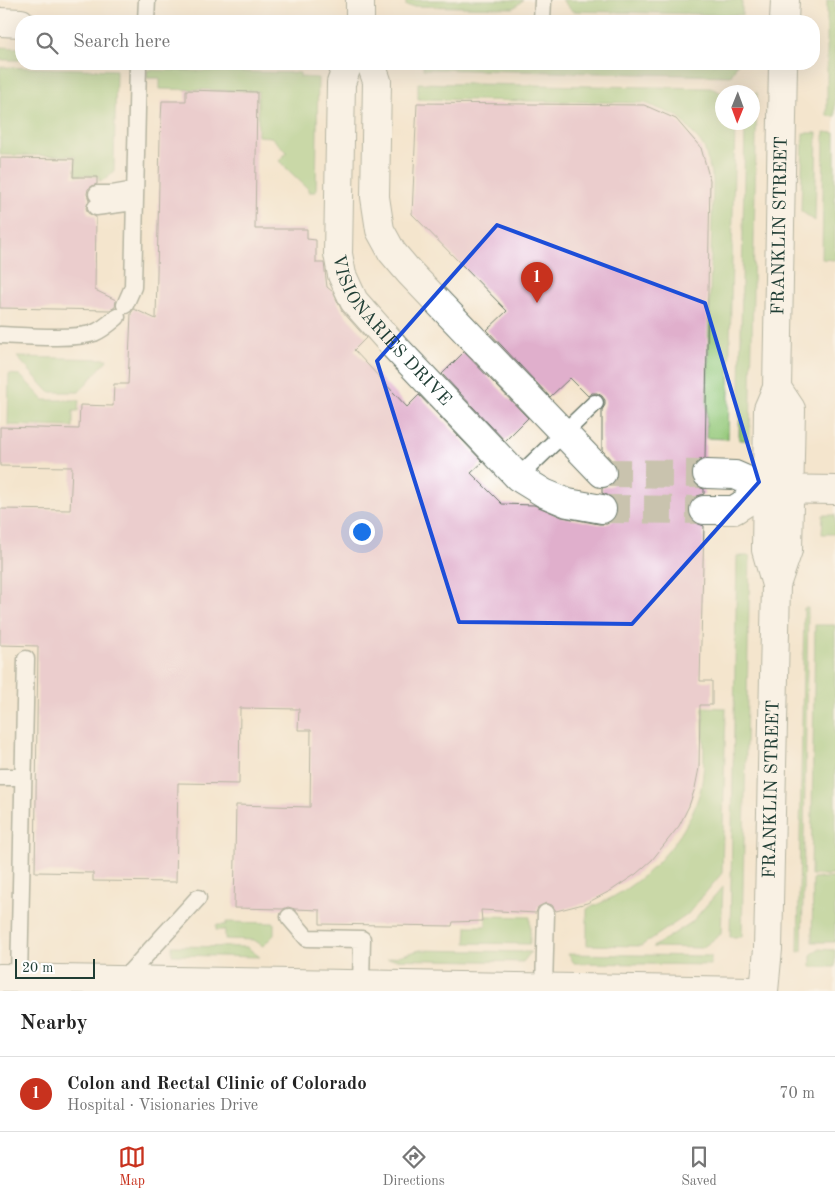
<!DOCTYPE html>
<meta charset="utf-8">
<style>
body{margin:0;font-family:"Old Standard TT",serif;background:#f6f6f6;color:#222}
.compass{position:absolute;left:715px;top:85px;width:45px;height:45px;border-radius:50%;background:#fff;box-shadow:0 5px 20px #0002;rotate:181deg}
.scale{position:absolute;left:15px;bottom:12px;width:80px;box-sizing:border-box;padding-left:5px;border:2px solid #1f3d34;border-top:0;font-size:14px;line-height:18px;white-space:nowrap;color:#1f3d34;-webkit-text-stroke:4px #fff;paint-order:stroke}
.you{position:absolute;left:361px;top:531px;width:18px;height:18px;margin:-12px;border:4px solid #fff;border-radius:50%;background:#1a73e8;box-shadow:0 0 0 8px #1a73e833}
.badge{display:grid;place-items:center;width:32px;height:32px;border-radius:50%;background:#c8321e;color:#fff;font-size:16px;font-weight:700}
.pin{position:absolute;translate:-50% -41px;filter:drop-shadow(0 1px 2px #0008)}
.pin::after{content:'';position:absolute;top:26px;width:18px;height:15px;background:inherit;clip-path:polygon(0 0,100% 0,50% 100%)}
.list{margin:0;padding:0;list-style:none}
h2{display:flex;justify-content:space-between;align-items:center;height:65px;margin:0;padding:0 20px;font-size:21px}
h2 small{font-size:16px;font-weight:400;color:#767676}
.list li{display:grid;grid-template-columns:32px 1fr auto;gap:15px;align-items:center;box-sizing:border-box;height:75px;padding:0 20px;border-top:1px solid #e0e0e0}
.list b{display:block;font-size:19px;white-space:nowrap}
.list p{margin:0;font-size:16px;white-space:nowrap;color:#767676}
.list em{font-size:16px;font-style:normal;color:#767676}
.icon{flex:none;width:28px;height:28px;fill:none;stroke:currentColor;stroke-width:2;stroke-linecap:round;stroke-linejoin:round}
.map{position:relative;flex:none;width:835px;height:991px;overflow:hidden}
.search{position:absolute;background:#fff;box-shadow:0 5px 20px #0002;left:15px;right:15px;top:15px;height:55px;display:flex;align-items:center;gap:12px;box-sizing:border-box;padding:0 18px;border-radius:20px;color:#767676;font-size:19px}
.sheet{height:140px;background:#fff}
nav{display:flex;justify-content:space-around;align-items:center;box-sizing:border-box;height:70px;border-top:1px solid #e0e0e0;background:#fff;font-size:14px;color:#767676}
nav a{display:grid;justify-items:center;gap:2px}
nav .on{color:#c8321e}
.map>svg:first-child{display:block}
</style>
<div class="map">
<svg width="835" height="991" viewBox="0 0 835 991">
<rect width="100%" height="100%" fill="#fff"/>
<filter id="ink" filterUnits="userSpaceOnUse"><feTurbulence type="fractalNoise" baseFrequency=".02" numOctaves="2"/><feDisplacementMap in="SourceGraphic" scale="10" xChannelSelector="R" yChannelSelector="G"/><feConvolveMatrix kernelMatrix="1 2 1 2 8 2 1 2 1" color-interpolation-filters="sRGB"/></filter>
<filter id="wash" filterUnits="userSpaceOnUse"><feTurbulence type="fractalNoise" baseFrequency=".0096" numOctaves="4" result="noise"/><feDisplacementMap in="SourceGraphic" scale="20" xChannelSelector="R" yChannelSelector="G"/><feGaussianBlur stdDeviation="1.12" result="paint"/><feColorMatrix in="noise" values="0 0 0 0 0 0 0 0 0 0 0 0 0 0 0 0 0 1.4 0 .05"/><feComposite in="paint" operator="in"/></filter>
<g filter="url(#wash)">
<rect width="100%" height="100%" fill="#f4e5cd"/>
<!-- green -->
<path fill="#94c879" stroke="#5a8256" d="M 406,0 L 523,0 L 514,8 L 406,6 Z
M 562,0 L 742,0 L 742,15 L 572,11 Z
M 827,0 L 835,0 L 835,117 L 827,116 Z
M 0,47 L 21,48 L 21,60 L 0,60 Z
M 146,64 L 299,64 L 299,67 Z
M 423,64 L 737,64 L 731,76 L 423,69 Z
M 0,67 L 116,70 L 114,170 C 110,177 107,179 99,181 L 99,176 L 76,175 L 75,156 L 0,155 Z
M 147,70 L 300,73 L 300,77 L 318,78 L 316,192 L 308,192 L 308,189 L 279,161 L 287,152 L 271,137 L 258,136 L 258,91 L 160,89 L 160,78 L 147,78 Z
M 418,83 L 711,88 L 722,93 L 722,122 L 735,123 L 728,439 L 706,438 L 713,180 L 704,147 L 679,117 L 645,103 L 418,99 Z
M 753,93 L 757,93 L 750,440 L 739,440 L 745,123 L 752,122 Z
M 824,132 L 835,133 L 835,260 L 822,259 Z
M 803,133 L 817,133 L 815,221 L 801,211 Z
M 17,357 L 108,359 L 79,392 L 49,392 Z
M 9,374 L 20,375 L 44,400 L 79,400 L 78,411 L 73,411 L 73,427 L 8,425 Z
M 823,515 L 835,515 L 835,534 L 822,534 Z
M 737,556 L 750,556 L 742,937 L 730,937 Z
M 804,608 L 808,608 L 802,951 L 798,952 Z
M 815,625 L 835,625 L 835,875 L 811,875 Z
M 703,707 L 726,708 L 722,873 L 687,915 L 641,946 L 587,945 L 587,909 C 595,905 604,902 611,898 C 653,875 689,835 701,788 C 706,764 703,732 703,707 Z
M 813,878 L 835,878 L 835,942 L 812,942 Z
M 723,886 L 721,934 L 702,948 L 653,947 L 692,922 Z
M 486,916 L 530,917 L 530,944 L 466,943 L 467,926 L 486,926 Z
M 226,922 L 274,923 L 274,935 L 263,946 L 254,940 L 225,939 L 225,930 L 216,930 L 216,925 L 226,925 Z
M 172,946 L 247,947 L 260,957 L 172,955 Z
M 818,949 L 835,950 L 835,967 L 811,967 L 811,955 Z
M 420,950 L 531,952 L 523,962 L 387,959 Z
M 568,954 L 711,956 L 711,965 L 574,963 Z"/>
<g id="blocks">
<!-- building -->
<path fill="#e0afcc" d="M 186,90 L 257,92 L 255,229 L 307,229 L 307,239 L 316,240 L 316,263 L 324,263 L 327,287 L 333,292 L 342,311 L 366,338 L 354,350 L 407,407 L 419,395 L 483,462 L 471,473 L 502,504 L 534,505 L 562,517 L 599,524 L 607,524 L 614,519 L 617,511 L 616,503 L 612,497 L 602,493 L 602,488 L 612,485 L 617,477 L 617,470 L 614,463 L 602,450 L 602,410 L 605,405 L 605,400 L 602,396 L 597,393 L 592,393 L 588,396 L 570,378 L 550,397 L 487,330 L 507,311 L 412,214 L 417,103 L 644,105 L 676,119 L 701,148 L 710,180 L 705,459 L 699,460 L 694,465 L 691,474 L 693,482 L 698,487 L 704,489 L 704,494 L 697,496 L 691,502 L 688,510 L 690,517 L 696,523 L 704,526 L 700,681 L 712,681 L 712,705 L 700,705 L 699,768 L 695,788 L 689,806 L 679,826 L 652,860 L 636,874 L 612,890 L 587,903 L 556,911 L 552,905 L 546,903 L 538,907 L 536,913 L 481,910 L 482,921 L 453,922 L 452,926 L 320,924 L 320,910 L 295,909 L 288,907 L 283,909 L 234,908 L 236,805 L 310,807 L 311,730 L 298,730 L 299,709 L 240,708 L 239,784 L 178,783 L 176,882 L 93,881 L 93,873 L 35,872 L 38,646 L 0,645 L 0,509 L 70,510 L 72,467 L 0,466 L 0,427 L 79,429 L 80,405 L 113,406 L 114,384 L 128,384 L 131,313 L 134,309 L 156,319 L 160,137 L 162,101 L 186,101 Z
M 0,158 L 74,159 L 73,177 L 97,177 L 97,184 L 92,186 L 88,189 L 87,194 L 89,200 L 86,208 L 88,213 L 96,217 L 95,290 L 116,300 L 115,307 L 110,310 L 0,308 Z
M 464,352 L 528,418 L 505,441 L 442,374 Z"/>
</g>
</g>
<g filter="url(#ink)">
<use href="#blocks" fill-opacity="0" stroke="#6a786a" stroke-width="1"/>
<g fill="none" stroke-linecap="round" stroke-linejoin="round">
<!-- minor-tunnel -->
<path stroke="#c9c3ae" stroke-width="28" stroke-dasharray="28 14" stroke-linecap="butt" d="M 602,473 L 707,474
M 602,509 L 704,510"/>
<defs>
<path id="service" d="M 146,21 L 147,0
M 542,21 L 543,0
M 97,194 L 112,194 L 135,190
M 96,207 L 134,202
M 125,305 L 133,287 L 138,64
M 0,335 C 25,336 72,340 94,333 C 102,330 110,323 117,317
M 518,477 L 595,403
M 0,777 L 23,777
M 289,917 L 307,938 L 362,939 L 361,984
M 19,978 L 26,659
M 122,984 L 123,980 L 198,898
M 544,987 L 546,913"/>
<g id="minor">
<path d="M 360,21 L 360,0"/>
<path d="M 0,22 L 21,23"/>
<path id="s1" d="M 348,64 L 341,83 L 338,254 L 342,275 L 354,301 L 394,346 L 518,477 L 544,493 L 568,503 L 602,509"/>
<path d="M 371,64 L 377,81 L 375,197 L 380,230 L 392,252 L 409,272 L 602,473"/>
<path d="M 707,474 L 735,475 L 767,489 L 835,490"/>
<path d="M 704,510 L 734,510 L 767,489"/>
<path d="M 0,978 L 752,991"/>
</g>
<g id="tertiary">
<path d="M 784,21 L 785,0"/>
<path d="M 776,585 L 788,550 L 791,409 L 777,388"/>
<path id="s2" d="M 764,991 L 768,949 L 776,585 L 766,550 L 768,409 L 777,388 L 783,64"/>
</g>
</defs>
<!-- service casing -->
<use href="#service" stroke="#6a786a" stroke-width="19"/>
<!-- minor casing -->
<use href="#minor" stroke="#6a786a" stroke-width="30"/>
<!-- tertiary casing -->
<use href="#tertiary" stroke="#6a786a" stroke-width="30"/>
<!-- service -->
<use href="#service" stroke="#fff" stroke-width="16"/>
<!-- minor -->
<use href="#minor" stroke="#fff" stroke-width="28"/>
<!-- tertiary -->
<use href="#tertiary" stroke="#fff" stroke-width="28"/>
</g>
</g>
<!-- marked area -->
<path d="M0 0H835V991H0ZM 497,225 L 705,303 L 759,482 L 632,624 L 459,622 L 377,361 Z" fill="#f4e5cd" fill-opacity=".55" fill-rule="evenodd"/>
<path fill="none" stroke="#1d4ed8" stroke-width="4" stroke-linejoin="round" d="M 497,225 L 705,303 L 759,482 L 632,624 L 459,622 L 377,361 Z"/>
<g text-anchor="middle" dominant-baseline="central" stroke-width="5" stroke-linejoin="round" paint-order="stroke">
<!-- street labels -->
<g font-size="18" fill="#1f3d34" stroke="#fff">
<text stroke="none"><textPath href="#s2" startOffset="769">FRANKLIN STREET</textPath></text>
<text stroke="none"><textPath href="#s1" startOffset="286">VISIONARIES DRIVE</textPath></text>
<text stroke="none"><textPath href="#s2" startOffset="202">FRANKLIN STREET</textPath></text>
</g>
</g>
</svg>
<svg class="compass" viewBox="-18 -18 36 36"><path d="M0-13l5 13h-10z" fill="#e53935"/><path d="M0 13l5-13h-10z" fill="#767676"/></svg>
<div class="scale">20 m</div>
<div class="you"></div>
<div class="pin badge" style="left:537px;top:303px">1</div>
<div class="search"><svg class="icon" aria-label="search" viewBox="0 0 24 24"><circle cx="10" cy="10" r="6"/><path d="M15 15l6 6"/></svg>Search here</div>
</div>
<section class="sheet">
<h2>Nearby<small></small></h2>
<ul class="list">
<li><span class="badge">1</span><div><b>Colon and Rectal Clinic of Colorado</b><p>Hospital · Visionaries Drive</p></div><em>70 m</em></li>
</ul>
</section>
<nav>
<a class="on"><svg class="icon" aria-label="map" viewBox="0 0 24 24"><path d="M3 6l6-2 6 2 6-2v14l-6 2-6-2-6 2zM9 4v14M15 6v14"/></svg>Map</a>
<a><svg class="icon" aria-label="directions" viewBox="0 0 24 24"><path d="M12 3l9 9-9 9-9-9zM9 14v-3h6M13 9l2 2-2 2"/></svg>Directions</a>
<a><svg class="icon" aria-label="saved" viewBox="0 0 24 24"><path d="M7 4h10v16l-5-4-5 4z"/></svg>Saved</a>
</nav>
